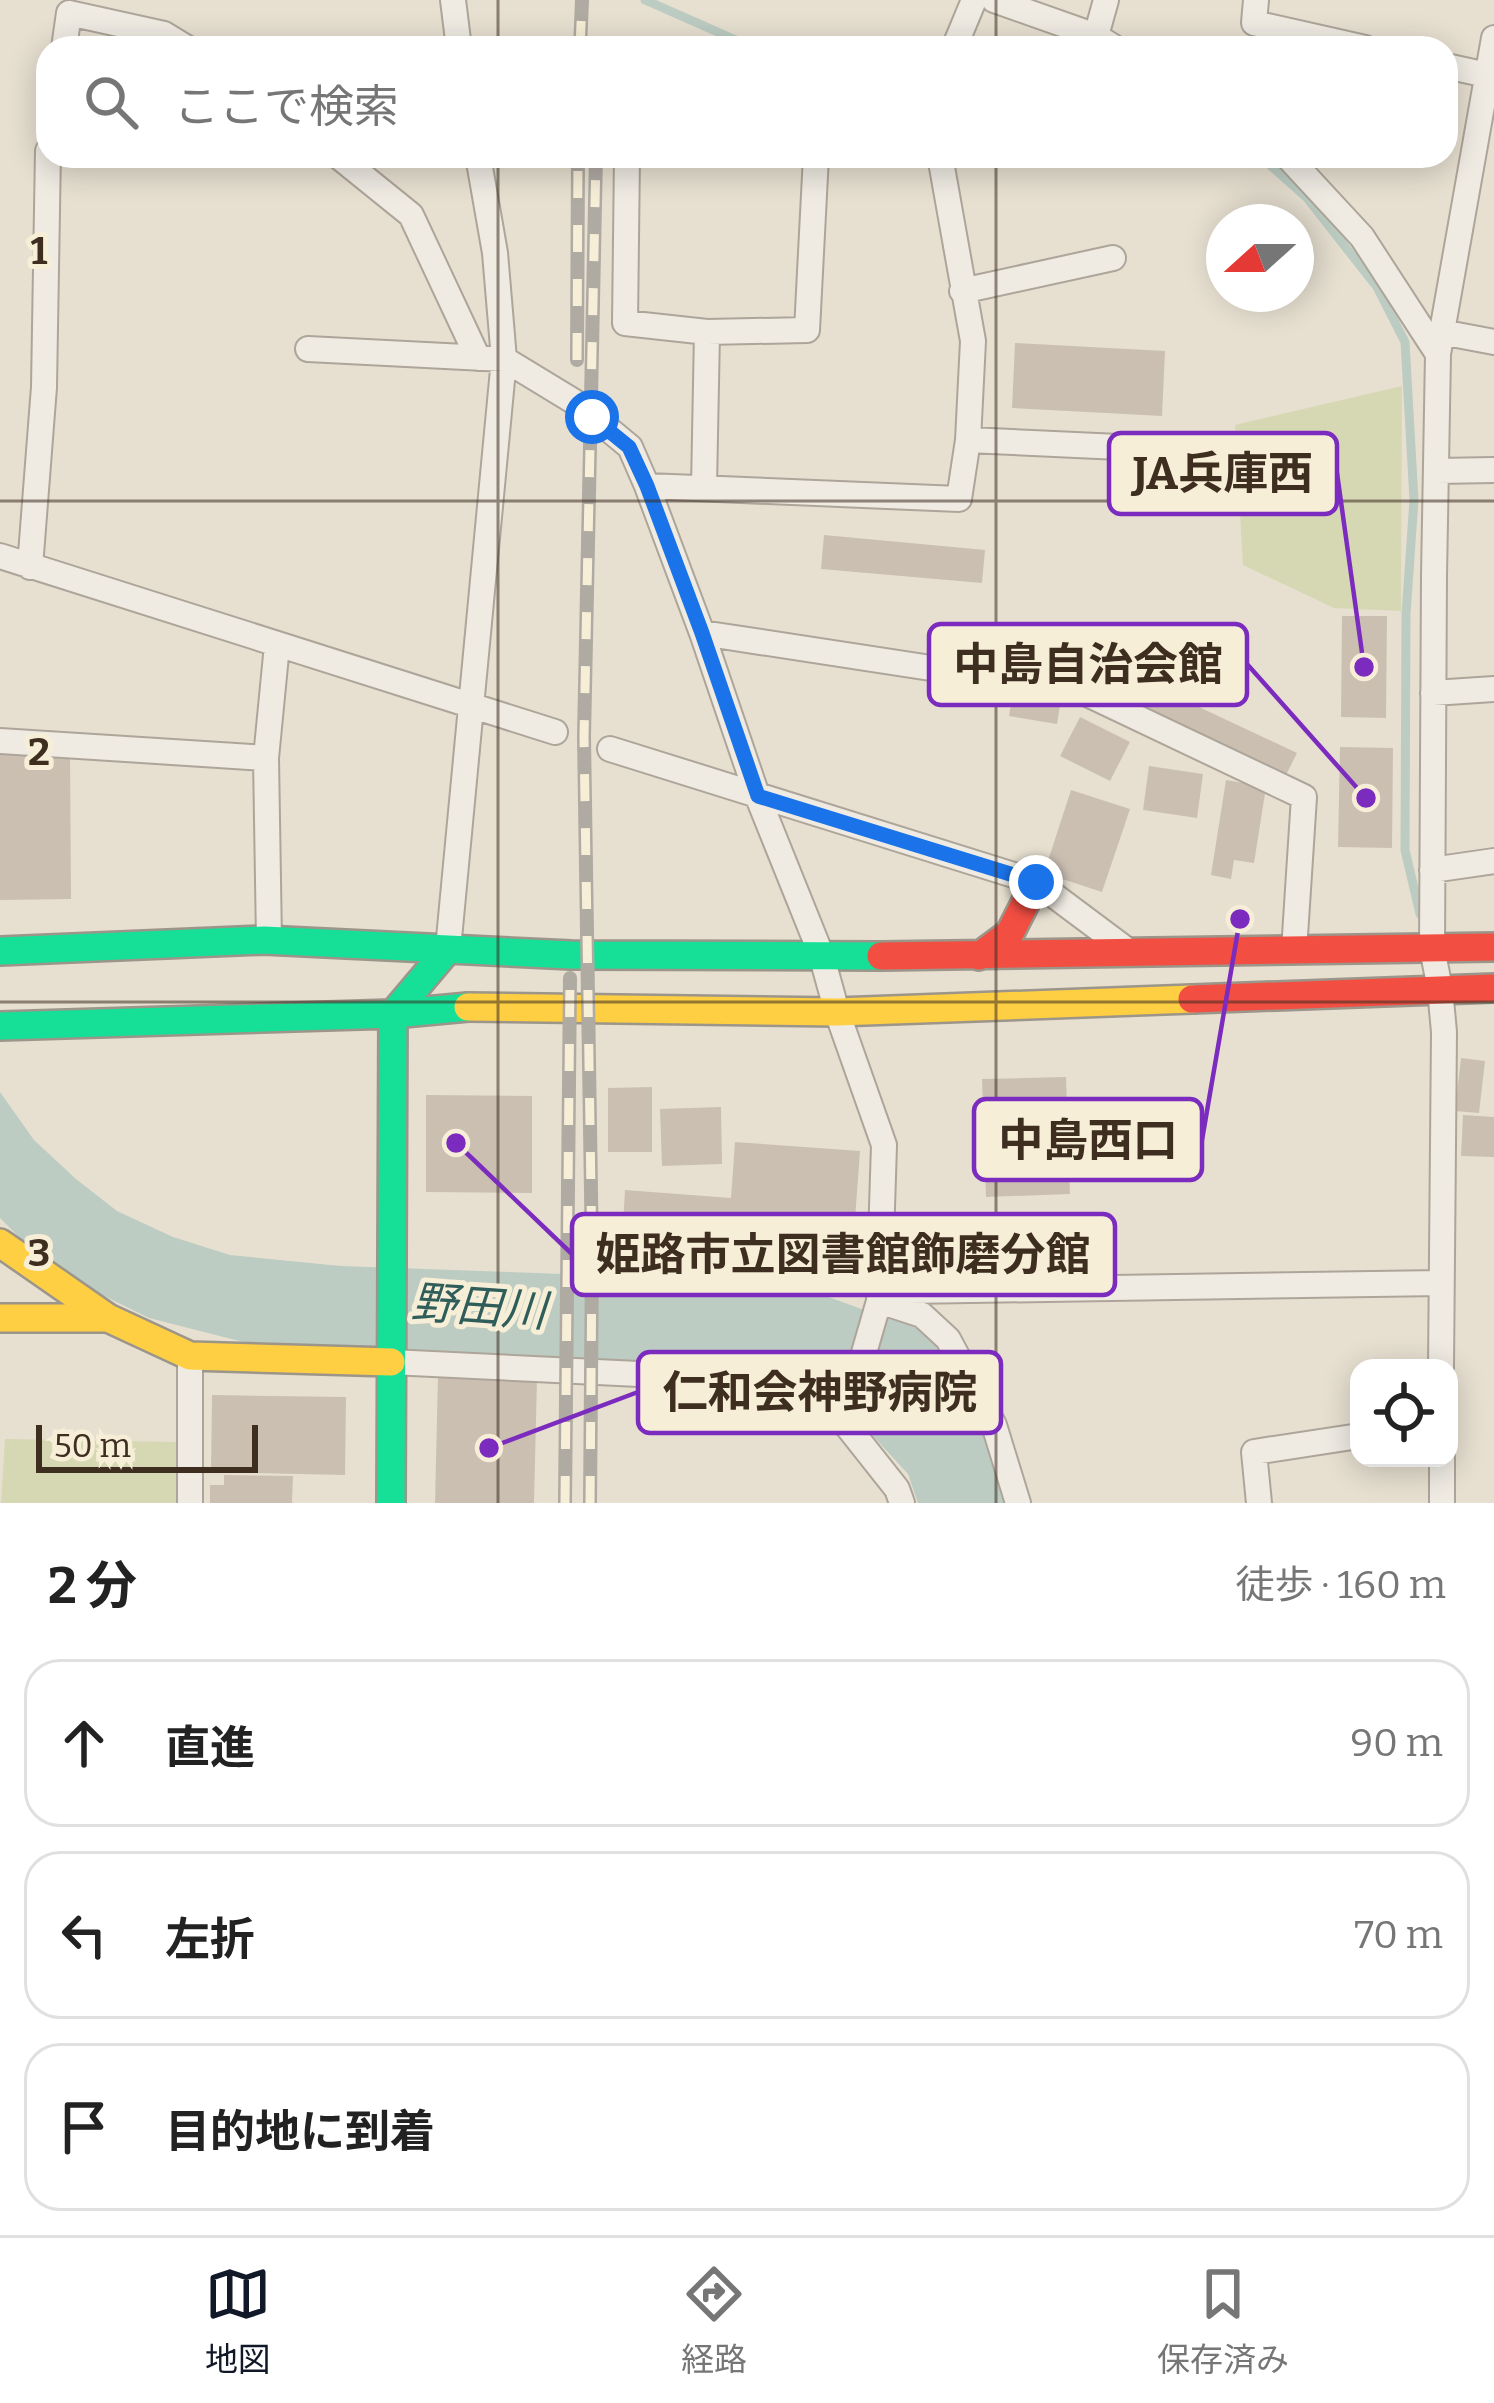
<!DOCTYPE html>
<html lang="ja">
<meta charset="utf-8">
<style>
body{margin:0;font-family:Bitter,"Noto Sans JP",serif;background:#f2f2f2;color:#222}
.controls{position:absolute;right:36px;bottom:36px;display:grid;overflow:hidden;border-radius:24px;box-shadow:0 6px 30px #0003}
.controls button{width:108px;height:108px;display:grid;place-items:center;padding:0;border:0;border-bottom:3px solid #e0e0e0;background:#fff;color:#222;font:60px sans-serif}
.compass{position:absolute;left:1206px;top:204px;width:108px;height:108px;border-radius:50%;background:#fff;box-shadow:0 6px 30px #0003;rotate:249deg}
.scale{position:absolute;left:36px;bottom:30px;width:222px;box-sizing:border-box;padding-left:12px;border:6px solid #3d2e20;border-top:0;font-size:33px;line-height:42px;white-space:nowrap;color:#3d2e20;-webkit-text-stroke:9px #f7eed8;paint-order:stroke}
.stop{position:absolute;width:36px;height:36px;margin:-27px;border:9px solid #1a73e8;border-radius:50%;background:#fff}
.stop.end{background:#1a73e8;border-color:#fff;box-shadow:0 3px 12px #0008}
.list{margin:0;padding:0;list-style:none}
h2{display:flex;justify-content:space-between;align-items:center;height:156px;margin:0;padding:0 48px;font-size:51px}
h2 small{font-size:39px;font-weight:400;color:#767676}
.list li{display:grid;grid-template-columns:78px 1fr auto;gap:36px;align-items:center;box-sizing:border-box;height:168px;margin:0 24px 24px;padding:0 24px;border:3px solid #e0e0e0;border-radius:36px}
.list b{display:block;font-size:45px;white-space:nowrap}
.list em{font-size:39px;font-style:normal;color:#767676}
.icon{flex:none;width:66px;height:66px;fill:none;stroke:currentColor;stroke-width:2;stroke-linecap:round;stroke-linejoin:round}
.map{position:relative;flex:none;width:1494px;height:1503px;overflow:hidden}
.search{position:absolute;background:#fff;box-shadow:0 6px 30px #0003;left:36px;right:36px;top:36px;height:132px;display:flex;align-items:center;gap:30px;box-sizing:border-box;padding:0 42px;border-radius:36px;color:#767676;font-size:45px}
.sheet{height:732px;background:#fff}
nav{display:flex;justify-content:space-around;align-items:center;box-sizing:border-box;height:168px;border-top:3px solid #e0e0e0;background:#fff;font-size:33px;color:#767676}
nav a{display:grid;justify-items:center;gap:6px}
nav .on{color:#111827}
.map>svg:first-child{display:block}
</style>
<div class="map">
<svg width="1494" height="1503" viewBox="0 0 1494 1503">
<rect width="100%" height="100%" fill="#e7e0d1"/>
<!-- green -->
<path fill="#d6d7b3" d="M 1402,386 L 1401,611 L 1334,608 L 1243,565 L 1235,425 Z
M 5,1439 L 179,1442 L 179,1503 L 1,1503 Z"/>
<!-- water -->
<path fill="#bcccc2" d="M 0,1092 L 34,1140 L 76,1179 L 117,1211 L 173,1237 L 230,1255 L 341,1266 L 592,1275 L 716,1284 L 823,1295 L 892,1320 L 912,1324 L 944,1354 L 978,1419 L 1005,1503 L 918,1503 L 908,1474 L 873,1436 L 855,1419 L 780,1369 L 255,1345 L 149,1318 L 84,1286 L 26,1244 L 0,1218 Z"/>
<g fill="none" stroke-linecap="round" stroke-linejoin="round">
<!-- stream -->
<path stroke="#bcccc2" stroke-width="9" d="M 645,0 L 754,48
M 1260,156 L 1307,198 L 1377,287 L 1405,342 L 1414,500 L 1406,614 L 1405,850 L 1420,914 L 1428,922"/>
</g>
<!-- building -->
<path fill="#cbbfb2" d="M 1015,343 L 1165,351 L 1162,416 L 1012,408 Z
M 824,535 L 985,550 L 982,583 L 821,569 Z
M 1342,616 L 1387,616 L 1386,718 L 1341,717 Z
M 1101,661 L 1297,753 L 1286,775 L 1091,684 Z
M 1013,691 L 1061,699 L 1057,724 L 1009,716 Z
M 1080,717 L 1130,742 L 1110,781 L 1060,756 Z
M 0,747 L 70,747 L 71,899 L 0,900 Z
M 1340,747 L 1393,748 L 1392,848 L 1338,847 Z
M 1149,766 L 1203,774 L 1197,818 L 1143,810 Z
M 1226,780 L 1266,787 L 1254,863 L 1234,860 L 1231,879 L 1211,875 Z
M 1071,790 L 1130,809 L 1102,892 L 1044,873 Z
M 1461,1058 L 1485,1061 L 1479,1113 L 1455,1111 Z
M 1066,1077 L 1070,1194 L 986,1197 L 982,1079 Z
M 652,1087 L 652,1152 L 608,1152 L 608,1088 Z
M 426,1095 L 532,1096 L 532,1193 L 426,1192 Z
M 721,1107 L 722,1164 L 662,1166 L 660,1109 Z
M 1463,1115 L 1494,1117 L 1494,1157 L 1461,1156 Z
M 735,1142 L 860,1151 L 851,1274 L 621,1258 L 625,1190 L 731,1198 Z
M 438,1375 L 537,1378 L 534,1503 L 435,1503 Z
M 212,1395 L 346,1397 L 345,1475 L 211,1472 Z
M 224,1475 L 293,1476 L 292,1503 L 210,1503 L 210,1485 L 224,1485 Z"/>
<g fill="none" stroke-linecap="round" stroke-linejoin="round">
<defs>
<path id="street" d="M 453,0 L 459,48
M 994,0 L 1096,36 L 1115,48
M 1256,0 L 1254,23 L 1365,48
M 1096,36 L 1106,0
M 64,48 L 69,13 L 164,34 L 187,48
M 954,48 L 974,0
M 1446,66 L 1487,75
M 338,156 L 411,215 L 478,358
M 627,156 L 625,323 L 707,332 L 704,487
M 1287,156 L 1362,237 L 1438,354 L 1434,576 L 1432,948 L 1440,989 L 1444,1032 L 1441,1368
M 962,291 L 1113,258
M 707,332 L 807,330 L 816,156
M 1441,332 L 1494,342
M 308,349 L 504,359 L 578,404 L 630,447 L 647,486 L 702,633 L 757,795 L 821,954 L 837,1012 L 884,1145 L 879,1301 L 844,1422
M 1438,354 L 1494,38
M 968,440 L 1163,449
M 1437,471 L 1494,470
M 647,486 L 959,499 L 968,440 L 973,341 L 940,156
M 0,556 L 555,732
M 30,567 L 44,387 L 48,151
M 702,633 L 1081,691 L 1304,797 L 1294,951
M 1433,693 L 1494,689
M 0,741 L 266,758 L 269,941
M 610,749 L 1036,882 L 1131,953
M 266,758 L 277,645
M 1432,870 L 1494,861
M 448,949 L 504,359 L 495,253 L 478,156
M 879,1301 L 908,1291 L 1441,1283
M 879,1301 L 922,1315 L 948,1339 L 994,1425 L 1018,1503
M 190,1356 L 190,1503
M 391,1362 L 764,1380 L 844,1422 L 897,1489 L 902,1503
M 1442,1458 L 1442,1503
M 1259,1503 L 1254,1452 L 1359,1436"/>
<path id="fast" d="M 0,951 L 264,940 L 571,955 L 881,956
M 0,1026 L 393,1014 L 468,1007
M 391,1503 L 393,1014 L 448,949"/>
<path id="slow" d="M 468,1007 L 837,1012 L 1192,999
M 0,1243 L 108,1318 L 190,1356 L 391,1362
M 0,1318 L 108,1318"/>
<path id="jam" d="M 881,956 L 1494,947
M 979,956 L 1010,933 L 1036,882
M 1192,999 L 1494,988"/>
</defs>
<!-- street casing -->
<use href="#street" stroke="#ada599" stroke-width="28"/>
<!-- fast casing -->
<use href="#fast" stroke="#9c958a" stroke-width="32"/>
<!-- slow casing -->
<use href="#slow" stroke="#9c958a" stroke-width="32"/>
<!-- jam casing -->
<use href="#jam" stroke="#9c958a" stroke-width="32"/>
<!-- street -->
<use href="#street" stroke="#efebe3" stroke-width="24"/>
<!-- fast -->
<use href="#fast" stroke="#16e098" stroke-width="27"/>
<!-- slow -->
<use href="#slow" stroke="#ffcf43" stroke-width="27"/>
<!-- jam -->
<use href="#jam" stroke="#f24e42" stroke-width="27"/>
<defs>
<path id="rail" d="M 580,48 L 582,0
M 577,360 L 578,156
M 565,1503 L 570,978
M 590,1503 L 592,1257 L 584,737 L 596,156"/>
</defs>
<!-- rail casing -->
<use href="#rail" stroke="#afaaa2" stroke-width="14"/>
<!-- rail -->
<use href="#rail" stroke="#f7eed8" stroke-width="9" stroke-dasharray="27" stroke-linecap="butt"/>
</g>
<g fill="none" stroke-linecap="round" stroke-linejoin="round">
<!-- route -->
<path stroke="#1a73e8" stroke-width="15" d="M 592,417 L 629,447 L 647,486 L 702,633 L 758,796 L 1036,882"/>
</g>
<!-- grid -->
<path fill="none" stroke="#3d2e20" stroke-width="3" stroke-opacity="0.55" d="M 498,0 L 498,48M 996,0 L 996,48M 498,156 L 498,1503M 996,156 L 996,1503M 0,501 L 1494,501M 0,1002 L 1494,1002"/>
<g text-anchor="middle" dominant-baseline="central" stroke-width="10" stroke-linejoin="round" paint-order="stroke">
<!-- water labels -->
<g font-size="45" font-style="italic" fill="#2f5d5a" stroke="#f7eed8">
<text transform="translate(479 1307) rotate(4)">野田川</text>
</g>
</g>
<g font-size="39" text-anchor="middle" font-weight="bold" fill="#3d2e20" stroke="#f7eed8" stroke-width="10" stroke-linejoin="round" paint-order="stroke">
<text x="39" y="264">1</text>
<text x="39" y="765">2</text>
<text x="39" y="1266">3</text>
</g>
<!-- callouts -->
<path fill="none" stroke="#7b2cbf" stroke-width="4.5" d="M1364 667L1337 473M1366 798L1247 664M1240 919L1202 1140M456 1143L572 1254M489 1448L638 1392"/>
<g fill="#7b2cbf" stroke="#f7eed8" stroke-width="4.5">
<circle cx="1364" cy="667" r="12"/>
<circle cx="1366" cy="798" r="12"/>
<circle cx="1240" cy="919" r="12"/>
<circle cx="456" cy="1143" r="12"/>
<circle cx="489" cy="1448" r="12"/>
</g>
<g fill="#f7eed8" stroke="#7b2cbf" stroke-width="4.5">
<rect x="1109" y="433" width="228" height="81" rx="12"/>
<rect x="929" y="624" width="318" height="81" rx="12"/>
<rect x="974" y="1099" width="228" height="81" rx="12"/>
<rect x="572" y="1214" width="543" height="81" rx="12"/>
<rect x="638" y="1352" width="363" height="81" rx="12"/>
</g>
<g font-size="45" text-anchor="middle" font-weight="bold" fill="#3d2e20">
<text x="1223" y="489">JA兵庫西</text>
<text x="1088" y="680">中島自治会館</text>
<text x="1088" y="1156">中島西口</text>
<text x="843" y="1270">姫路市立図書館飾磨分館</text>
<text x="820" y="1408">仁和会神野病院</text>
</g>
</svg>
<div class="controls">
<button><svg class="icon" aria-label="locate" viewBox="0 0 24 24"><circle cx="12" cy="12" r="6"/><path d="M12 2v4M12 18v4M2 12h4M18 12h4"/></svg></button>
</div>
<svg class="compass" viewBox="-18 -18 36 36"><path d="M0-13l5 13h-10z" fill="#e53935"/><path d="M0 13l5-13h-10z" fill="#767676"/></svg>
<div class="scale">50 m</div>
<div class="stop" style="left:592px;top:417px"></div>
<div class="stop end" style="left:1036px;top:882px"></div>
<div class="search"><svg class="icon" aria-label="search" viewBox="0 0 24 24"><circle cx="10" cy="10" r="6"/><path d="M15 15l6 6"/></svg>ここで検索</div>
</div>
<section class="sheet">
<h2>2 分<small>徒歩 · 160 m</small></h2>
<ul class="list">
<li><svg class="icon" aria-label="ahead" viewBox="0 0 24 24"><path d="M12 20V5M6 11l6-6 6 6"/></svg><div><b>直進</b></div><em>90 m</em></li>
<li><svg class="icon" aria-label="left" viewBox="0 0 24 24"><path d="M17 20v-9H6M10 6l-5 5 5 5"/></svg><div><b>左折</b></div><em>70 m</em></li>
<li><svg class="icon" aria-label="arrive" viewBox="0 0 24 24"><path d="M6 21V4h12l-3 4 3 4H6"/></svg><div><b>目的地に到着</b></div></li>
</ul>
</section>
<nav>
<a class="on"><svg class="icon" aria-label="map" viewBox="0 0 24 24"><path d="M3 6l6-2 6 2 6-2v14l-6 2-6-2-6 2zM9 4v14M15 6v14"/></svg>地図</a>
<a><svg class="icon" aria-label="directions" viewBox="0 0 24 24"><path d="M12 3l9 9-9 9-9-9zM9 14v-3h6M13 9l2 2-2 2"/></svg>経路</a>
<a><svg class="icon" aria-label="saved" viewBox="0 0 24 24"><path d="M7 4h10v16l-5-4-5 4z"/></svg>保存済み</a>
</nav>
